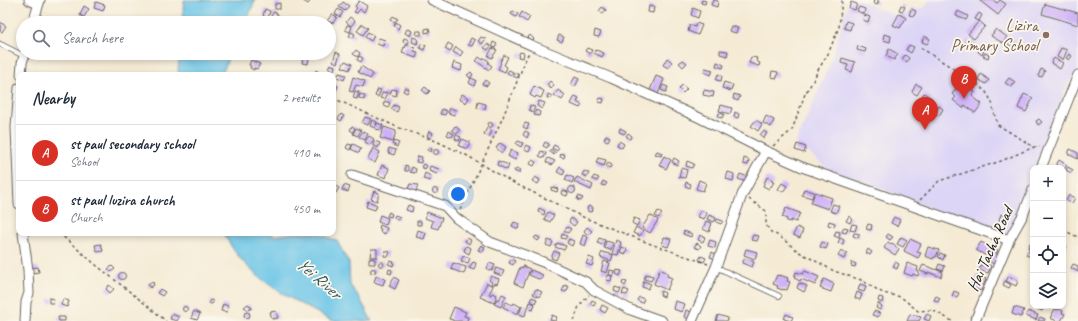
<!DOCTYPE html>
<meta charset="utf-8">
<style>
body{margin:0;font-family:Caveat,sans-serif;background:#f6f6f7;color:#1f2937}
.controls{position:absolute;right:12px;bottom:12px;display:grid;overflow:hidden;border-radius:8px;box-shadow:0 2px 6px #0003}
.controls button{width:36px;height:36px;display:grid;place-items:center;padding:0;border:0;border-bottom:1px solid #e0e1e3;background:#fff;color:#1f2937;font:20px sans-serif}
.you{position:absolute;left:458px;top:194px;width:14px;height:14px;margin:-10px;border:3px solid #fff;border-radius:50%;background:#1a73e8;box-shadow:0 0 0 6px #1a73e833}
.badge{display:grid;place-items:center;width:26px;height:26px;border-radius:50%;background:#d93025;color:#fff;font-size:13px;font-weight:700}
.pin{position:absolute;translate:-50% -33px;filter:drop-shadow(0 1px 2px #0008)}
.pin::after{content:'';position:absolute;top:21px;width:14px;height:12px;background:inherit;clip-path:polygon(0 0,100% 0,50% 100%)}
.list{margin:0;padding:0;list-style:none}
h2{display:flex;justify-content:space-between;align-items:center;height:52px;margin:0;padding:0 16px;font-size:17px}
h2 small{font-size:13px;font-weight:400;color:#747a83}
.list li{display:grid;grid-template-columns:26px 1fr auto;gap:12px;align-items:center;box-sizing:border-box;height:56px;padding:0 16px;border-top:1px solid #e0e1e3}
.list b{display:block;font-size:15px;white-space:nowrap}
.list p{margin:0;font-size:13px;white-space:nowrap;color:#747a83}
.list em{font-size:13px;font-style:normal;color:#747a83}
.icon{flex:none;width:22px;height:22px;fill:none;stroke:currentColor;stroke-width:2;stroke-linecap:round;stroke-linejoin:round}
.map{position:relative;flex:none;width:1078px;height:321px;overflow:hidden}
.search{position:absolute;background:#fff;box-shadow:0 2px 6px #0003;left:16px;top:16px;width:320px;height:44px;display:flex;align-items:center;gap:10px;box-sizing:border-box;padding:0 14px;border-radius:22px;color:#747a83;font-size:15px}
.panel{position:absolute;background:#fff;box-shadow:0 2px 6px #0003;left:16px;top:72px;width:320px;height:164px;border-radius:8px}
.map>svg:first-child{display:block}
</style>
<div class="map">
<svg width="1078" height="321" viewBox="0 0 1078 321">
<rect width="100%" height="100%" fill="#fbf7ec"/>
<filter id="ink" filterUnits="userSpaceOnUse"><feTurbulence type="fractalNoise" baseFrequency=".025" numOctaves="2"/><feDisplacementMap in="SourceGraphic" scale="8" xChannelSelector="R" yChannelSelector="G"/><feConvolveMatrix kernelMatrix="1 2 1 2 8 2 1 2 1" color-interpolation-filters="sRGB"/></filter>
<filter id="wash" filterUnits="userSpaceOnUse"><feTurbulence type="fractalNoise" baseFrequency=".012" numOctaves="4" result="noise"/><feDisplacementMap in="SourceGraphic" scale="16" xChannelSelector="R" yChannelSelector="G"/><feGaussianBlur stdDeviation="0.9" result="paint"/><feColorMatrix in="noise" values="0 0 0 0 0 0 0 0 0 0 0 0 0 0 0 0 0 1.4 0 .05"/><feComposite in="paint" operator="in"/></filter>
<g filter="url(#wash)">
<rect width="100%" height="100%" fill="#f5ebd5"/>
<!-- built -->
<path fill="#ddd5f6" d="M 849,0 L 859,0 L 896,16 L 925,7 L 929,0 L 1078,0 L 1078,71 L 1074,82 L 1070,79 L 1066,88 L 1037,168 L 1033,168 L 1033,179 L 1024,203 L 1007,238 L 957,220 L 904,197 L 829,170 L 796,142 L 830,64 Z"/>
<!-- water -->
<path fill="#69c4e7" stroke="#427082" d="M 184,0 L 255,0 L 246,23 L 182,23 L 184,18 L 183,10 Z
M 180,53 L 228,53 L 227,62 L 223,72 L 223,75 L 179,75 L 178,69 Z
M 224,233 L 268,233 L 275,236 L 295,233 L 317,233 L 337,241 L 349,263 L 350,285 L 359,297 L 372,321 C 361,321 346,321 335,321 C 328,320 317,312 310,309 C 276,291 241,270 224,233 Z"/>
<g id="blocks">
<!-- building -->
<path fill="#ceaff8" d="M 302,0 L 311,0 L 308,4 Z
M 702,0 L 706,1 L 705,4 L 701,3 Z
M 713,0 L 718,1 L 717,7 L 711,5 Z
M 874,0 L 879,1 L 877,5 L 873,3 Z
M 979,0 L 993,0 L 997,3 L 1000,0 L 1006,4 L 998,15 Z
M 359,1 L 367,6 L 364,12 L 360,9 L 357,13 L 354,12 L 357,8 L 355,6 Z
M 96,2 L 105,5 L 103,11 L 94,8 Z
M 343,2 L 349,6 L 345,11 L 339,7 Z
M 851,2 L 857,4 L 855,10 L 849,8 Z
M 280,3 L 280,9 L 275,9 L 275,4 Z
M 1045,4 L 1078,13 L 1078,25 L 1042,14 Z
M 901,5 L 905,7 L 903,11 L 899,10 Z
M 84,6 L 89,9 L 84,17 L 80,15 Z
M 649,6 L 654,7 L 653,13 L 648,12 Z
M 602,7 L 606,10 L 603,14 L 599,11 Z
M 859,7 L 865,9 L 864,14 L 857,11 Z
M 693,8 L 700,11 L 698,18 L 691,15 Z
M 265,9 L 270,11 L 268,18 L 263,16 Z
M 338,9 L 343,12 L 340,17 L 335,14 Z
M 911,9 L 916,11 L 914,16 L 909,15 Z
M 513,11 L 518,14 L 516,17 L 511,14 Z
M 958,11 L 968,16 L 966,20 L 956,16 Z
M 274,12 L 278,14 L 275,18 L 271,16 Z
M 522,12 L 530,17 L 527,22 L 519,17 Z
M 979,13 L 982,15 L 979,21 L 975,19 Z
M 332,14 L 337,17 L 333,23 L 327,21 Z
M 899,14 L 906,18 L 900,28 L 893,25 Z
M 864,15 L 870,17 L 868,22 L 863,20 Z
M 393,16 L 398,19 L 394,22 L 390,20 Z
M 350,17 L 355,21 L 351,26 L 346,22 Z
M 279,18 L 283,20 L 282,23 L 277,22 Z
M 80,19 L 84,21 L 83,23 L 79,23 Z
M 846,21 L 852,23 L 850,30 L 844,28 Z
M 979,21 L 985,26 L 974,39 L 968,34 Z
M 0,22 L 6,26 L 2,32 L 0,31 Z
M 396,22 L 400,25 L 398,29 L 394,26 Z
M 696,23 L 702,25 L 698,35 L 688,31 L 690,25 L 695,27 Z
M 362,24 L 368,28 L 363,35 L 357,31 Z
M 347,25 L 352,27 L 350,32 L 345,30 Z
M 731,26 L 738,28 L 736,33 L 729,31 Z
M 429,28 L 430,32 L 425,33 L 425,29 Z
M 407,29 L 412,31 L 410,36 L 405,33 Z
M 996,29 L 1007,37 L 1003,43 L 991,36 Z
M 595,30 L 601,32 L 599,37 L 594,36 Z
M 417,31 L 421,31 L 421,35 L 416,35 Z
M 351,32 L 355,34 L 353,38 L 349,36 Z
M 368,32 L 374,36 L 371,41 L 365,37 Z
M 884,34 L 891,36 L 890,42 L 883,40 Z
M 530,35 L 534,39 L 531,42 L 527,38 Z
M 559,35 L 564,37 L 562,42 L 557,40 Z
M 924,36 L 930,39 L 927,44 L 922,42 Z
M 413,37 L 418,39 L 417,44 L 412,42 Z
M 481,37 L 486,39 L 482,44 L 478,41 Z
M 379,38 L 385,40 L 383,46 L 377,44 Z
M 404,38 L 409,40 L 408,44 L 403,42 Z
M 471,38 L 475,40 L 472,46 L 468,45 Z
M 968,39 L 973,42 L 970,47 L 965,44 Z
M 1011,39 L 1018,45 L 1015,49 L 1008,44 Z
M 493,42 L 497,44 L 495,48 L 492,46 Z
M 448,43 L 453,46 L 450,52 L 445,49 Z
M 421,44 L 426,45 L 424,50 L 420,48 Z
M 487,44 L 491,46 L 488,50 L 484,48 Z
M 406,45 L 415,48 L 414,51 L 418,52 L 416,58 L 402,53 L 404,47 L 405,48 Z
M 909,45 L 914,47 L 911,53 L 906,50 Z
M 858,46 L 866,49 L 865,52 L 857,50 Z
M 456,47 L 463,52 L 460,56 L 453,52 Z
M 492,48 L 497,50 L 492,58 L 488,56 Z
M 587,48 L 592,50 L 590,54 L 585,51 Z
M 1061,48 L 1067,50 L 1063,60 L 1057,57 Z
M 889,49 L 898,54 L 894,60 L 886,56 Z
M 979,49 L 984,51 L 982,55 L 978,52 Z
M 356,50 L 360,53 L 358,57 L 353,54 Z
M 596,50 L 604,53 L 602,57 L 594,53 Z
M 720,50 L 728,51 L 727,56 L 720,54 Z
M 336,52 L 340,54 L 337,63 L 333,61 Z
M 520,52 L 524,53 L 523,58 L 518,57 Z
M 985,53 L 989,55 L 988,58 L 983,56 Z
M 1069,54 L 1072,56 L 1069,60 L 1066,58 Z
M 504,55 L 508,57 L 504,65 L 507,67 L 505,72 L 498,69 L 501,63 L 500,62 Z
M 905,55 L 909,58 L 907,62 L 902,59 Z
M 359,56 L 363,58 L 361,62 L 357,60 Z
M 303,57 L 309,58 L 308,64 L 302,63 Z
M 479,57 L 483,60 L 484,58 L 489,61 L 488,63 L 492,66 L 489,70 L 476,61 Z
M 751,57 L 757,58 L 756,61 L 760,63 L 759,66 L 749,63 Z
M 667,58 L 672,62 L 668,68 L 663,65 Z
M 842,58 L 855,62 L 852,72 L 846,70 L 848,65 L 841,63 Z
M 1054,58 L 1063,63 L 1060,69 L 1051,63 Z
M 251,60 L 260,64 L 257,69 L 254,68 L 254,70 L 250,68 L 251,66 L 249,65 Z
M 683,60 L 687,63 L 683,67 L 679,63 Z
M 345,61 L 352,64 L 349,70 L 342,67 Z
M 454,62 L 462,65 L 461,71 L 452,68 Z
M 717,62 L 724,65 L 723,68 L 716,66 Z
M 330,64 L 335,66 L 334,70 L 328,68 Z
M 361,66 L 373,74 L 370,79 L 358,72 Z
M 705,68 L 713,70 L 711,75 L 704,72 Z
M 1041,69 L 1045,71 L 1042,77 L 1038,76 Z
M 316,70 L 322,74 L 321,75 L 314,75 Z
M 509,70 L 513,72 L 511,75 L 507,73 Z
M 772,71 L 778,72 L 777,78 L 771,77 Z
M 471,72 L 473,75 L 470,78 L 467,75 Z
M 515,72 L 519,75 L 517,78 L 513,76 Z
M 339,73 L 346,75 L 344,80 L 337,77 Z
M 718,74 L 722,76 L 721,81 L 716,80 Z
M 981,74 L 989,80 L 986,84 L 978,79 Z
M 656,76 L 664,79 L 658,94 L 650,90 Z
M 353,77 L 365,81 L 363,87 L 356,85 L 353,92 L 349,91 Z
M 575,77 L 579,79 L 575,87 L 571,84 Z
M 471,78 L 476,80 L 474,86 L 469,83 Z
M 1009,78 L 1015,82 L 1012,87 L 1005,83 Z
M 485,80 L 489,83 L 487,86 L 482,84 Z
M 550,81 L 554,85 L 551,89 L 547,85 Z
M 724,82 L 733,85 L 731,91 L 722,88 Z
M 333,84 L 338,86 L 336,91 L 333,89 Z
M 916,84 L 922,87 L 917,95 L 912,92 Z
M 663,85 L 668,87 L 666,92 L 661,90 Z
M 682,85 L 687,89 L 683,93 L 679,89 Z
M 965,85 L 975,92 L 972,96 L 982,104 L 975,113 L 965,105 L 963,108 L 953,100 L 956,97 L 952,94 L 958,86 L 962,89 Z
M 534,86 L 544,91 L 541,98 L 536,96 L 535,98 L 530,95 Z
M 405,87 L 409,89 L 407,93 L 403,91 Z
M 425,87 L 430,91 L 427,94 L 422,90 Z
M 378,89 L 381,90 L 378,97 L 375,96 Z
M 392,89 L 397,90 L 396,96 L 390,94 Z
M 558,90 L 565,95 L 562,100 L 554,95 Z
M 704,90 L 714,92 L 713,97 L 703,95 Z
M 355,91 L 359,92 L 357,99 L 353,98 Z
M 383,92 L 388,93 L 385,99 L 380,98 Z
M 924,93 L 932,98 L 923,111 L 916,106 Z
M 360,94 L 365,96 L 364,100 L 359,98 Z
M 462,94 L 469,98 L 466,103 L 459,99 Z
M 548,94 L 552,96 L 551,99 L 547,98 Z
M 734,94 L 740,96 L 738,101 L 733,99 Z
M 1024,94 L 1033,98 L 1026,112 L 1018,108 Z
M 575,96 L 579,98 L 577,102 L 582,105 L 580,108 L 571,104 Z
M 600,98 L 604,99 L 603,103 L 598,102 Z
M 385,101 L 390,103 L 388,108 L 383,105 Z
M 539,101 L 545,103 L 542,109 L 537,106 Z
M 478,102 L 486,104 L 485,109 L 477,108 Z
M 394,105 L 399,107 L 397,112 L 391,109 Z
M 530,105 L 535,107 L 533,112 L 529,110 Z
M 721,105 L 732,108 L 730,114 L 719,111 Z
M 939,106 L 943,109 L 939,116 L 934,113 Z
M 450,108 L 456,110 L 454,115 L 448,113 Z
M 442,109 L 447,111 L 445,115 L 440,114 Z
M 536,110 L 540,112 L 539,116 L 534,115 Z
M 735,112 L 739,114 L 738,118 L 734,117 Z
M 719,113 L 724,114 L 722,118 L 718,117 Z
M 341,114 L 344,116 L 341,121 L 338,119 Z
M 766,116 L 774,120 L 771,127 L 763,123 Z
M 365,117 L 371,119 L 368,125 L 362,123 Z
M 1039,119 L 1042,122 L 1038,125 L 1036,121 Z
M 372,120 L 377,122 L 375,128 L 370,126 Z
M 756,120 L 762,124 L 758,131 L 751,126 Z
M487.5 125a2.5 2.5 0 1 1 5 0a2.5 2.5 0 1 1-5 0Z
M 377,123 L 383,125 L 381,130 L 375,129 Z
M 525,123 L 529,124 L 527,129 L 523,127 Z
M 352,126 L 355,128 L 353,132 L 350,130 Z
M 455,126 L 460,130 L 457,134 L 452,130 Z
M 384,127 L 396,131 L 393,142 L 380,138 Z
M 356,128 L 361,130 L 358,136 L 353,134 Z
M 487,128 L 492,131 L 489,137 L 484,134 Z
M 620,128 L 626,131 L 624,134 L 619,132 Z
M 363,131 L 368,134 L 365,140 L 359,137 Z
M 429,131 L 433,133 L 431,138 L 427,136 Z
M 449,131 L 454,134 L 452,137 L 447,135 Z
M 525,131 L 529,133 L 527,138 L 523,135 Z
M 763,131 L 767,133 L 764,138 L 760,135 Z
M 628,133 L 632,136 L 630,139 L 626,136 Z
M 456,135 L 461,137 L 459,141 L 455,139 Z
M 606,135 L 610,137 L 608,141 L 604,140 Z
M 369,136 L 374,139 L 370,145 L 365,142 Z
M 462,139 L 470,142 L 468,149 L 459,146 Z
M 374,141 L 380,143 L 378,148 L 373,146 Z
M 394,141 L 399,143 L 397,147 L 392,144 Z
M 518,141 L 523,143 L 521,147 L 516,144 Z
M 619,141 L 624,144 L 622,148 L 617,145 Z
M 545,142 L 549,144 L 547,148 L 543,146 Z
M 500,143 L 506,147 L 502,153 L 496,148 Z
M 348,144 L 352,145 L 350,150 L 346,148 Z
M 353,144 L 361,148 L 359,153 L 351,149 Z
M 797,144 L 806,147 L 804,153 L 795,150 Z
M 526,145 L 531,147 L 529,152 L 524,150 Z
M 554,145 L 559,148 L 557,151 L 552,148 Z
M 428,147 L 432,149 L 431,152 L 427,150 Z
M 373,148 L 380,152 L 375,163 L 368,159 Z
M 389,148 L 396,150 L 394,155 L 388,153 Z
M 551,149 L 556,153 L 554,155 L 549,151 Z
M 1070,149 L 1078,153 L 1078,159 L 1068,154 Z
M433.5 152a2.5 2.5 0 1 1 5 0a2.5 2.5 0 1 1-5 0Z
M 511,150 L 518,153 L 515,160 L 508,156 Z
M 541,151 L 546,153 L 544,158 L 539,156 Z
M 657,151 L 662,153 L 661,156 L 655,154 Z
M 561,153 L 565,155 L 564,158 L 560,157 Z
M 418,156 L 422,157 L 421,163 L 416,162 Z
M 664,156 L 671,160 L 666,169 L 659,165 Z
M 548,158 L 555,161 L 552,165 L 546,162 Z
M 598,158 L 606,160 L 604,166 L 596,163 Z
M 674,158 L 679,161 L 677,165 L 672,162 Z
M 744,158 L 749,160 L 748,165 L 743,164 Z
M 532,160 L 536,162 L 534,166 L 530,164 Z
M 1059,160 L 1067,165 L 1063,171 L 1063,168 L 1061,168 L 1056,165 Z
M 498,161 L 509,165 L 507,170 L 497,165 Z
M 687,161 L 694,164 L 692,168 L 686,166 Z
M 608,163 L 612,165 L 610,168 L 606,166 Z
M 423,164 L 427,166 L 425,169 L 421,167 Z
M 382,165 L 389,168 L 386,178 L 378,175 Z
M 405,165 L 408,166 L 408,171 L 405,171 Z
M 430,166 L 439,169 L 437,174 L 429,171 Z
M 412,167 L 416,169 L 415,173 L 410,172 Z
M 560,167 L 565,170 L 563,175 L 557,172 Z
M 1068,167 L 1073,170 L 1071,173 L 1066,170 Z
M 516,168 L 521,170 L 519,173 L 514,171 Z
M 681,168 L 687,170 L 685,178 L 679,177 Z
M 584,171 L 589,173 L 587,177 L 582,175 Z
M 728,172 L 734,174 L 733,181 L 726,179 Z
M 425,173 L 431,176 L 430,181 L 423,179 Z
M 740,174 L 748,177 L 746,182 L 738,179 Z
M 567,175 L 574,178 L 572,183 L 565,180 Z
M 594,176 L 599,178 L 597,181 L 592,179 Z
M 535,177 L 540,180 L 538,184 L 532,181 Z
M 577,177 L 593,185 L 591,190 L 574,182 Z
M 767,177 L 773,180 L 772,182 L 774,182 L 771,187 L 770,186 L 769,189 L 763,186 Z
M 699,180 L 706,183 L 703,191 L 696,189 Z
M 603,181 L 607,183 L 605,186 L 601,185 Z
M 686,182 L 691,184 L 690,188 L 685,186 Z
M 782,183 L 787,186 L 783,192 L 778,189 Z
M 333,184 L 339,188 L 336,193 L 333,191 Z
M 410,184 L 418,185 L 416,191 L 408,189 Z
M 344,185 L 350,187 L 348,192 L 342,190 Z
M568.5 190a3.5 3.5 0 1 1 7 0a3.5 3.5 0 1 1-7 0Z
M 552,187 L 558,189 L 557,192 L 551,190 Z
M432.5 191a2.5 2.5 0 1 1 5 0a2.5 2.5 0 1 1-5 0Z
M 804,189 L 814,192 L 812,198 L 802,195 Z
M 562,190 L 568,192 L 567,196 L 561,194 Z
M 374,191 L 379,193 L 377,201 L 371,199 Z
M 815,192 L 832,198 L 828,209 L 811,203 Z
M 1069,195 L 1075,198 L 1072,203 L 1066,201 Z
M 578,196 L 583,198 L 581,201 L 577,200 Z
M 368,201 L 377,205 L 375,210 L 366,207 Z
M 833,204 L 839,206 L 836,213 L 830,211 Z
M 408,205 L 413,207 L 412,212 L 406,210 Z
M587 209a3 3 0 1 1 6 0a3 3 0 1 1-6 0Z
M 539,208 L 545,211 L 544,215 L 538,212 Z
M 786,208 L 800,213 L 796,222 L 791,220 L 791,222 L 787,221 L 787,219 L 782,217 Z
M 701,210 L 707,213 L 704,219 L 698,217 Z
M 658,211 L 662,214 L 658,218 L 655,216 Z
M 389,212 L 392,214 L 391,217 L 387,216 Z
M 427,212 L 442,218 L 438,229 L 431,227 L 433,221 L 425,218 Z
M 548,212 L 554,215 L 550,222 L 544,219 Z
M 1001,214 L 1005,216 L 1003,221 L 999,220 Z
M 380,215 L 388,218 L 386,225 L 378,222 Z
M 395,215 L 400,217 L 398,220 L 394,218 Z
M 650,215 L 658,220 L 650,233 L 642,228 Z
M 709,215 L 716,218 L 714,222 L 707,219 Z
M 849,216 L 852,218 L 850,223 L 846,221 Z
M 894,217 L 900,220 L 897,226 L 891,223 Z
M 571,218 L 577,222 L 574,226 L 569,222 Z
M 634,218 L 640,220 L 637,226 L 632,223 Z
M 717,219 L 723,221 L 721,224 L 716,222 Z
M 417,221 L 421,221 L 421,225 L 417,225 Z
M 706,221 L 712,223 L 709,232 L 703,229 Z
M 829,221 L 835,223 L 834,227 L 828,225 Z
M 514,222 L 520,224 L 518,229 L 512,226 Z
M 852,224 L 857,225 L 855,231 L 850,230 Z
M 868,224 L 872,225 L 871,230 L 866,229 Z
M 380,225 L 387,228 L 385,234 L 380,232 L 381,229 L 379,228 Z
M 567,227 L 571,229 L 568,233 L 564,231 Z
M 587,227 L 592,231 L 588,235 L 584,231 Z
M 636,227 L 643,231 L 640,236 L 633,233 Z
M 797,227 L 803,230 L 800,238 L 793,235 Z
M 844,227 L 848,228 L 846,233 L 842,232 Z
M 418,230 L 426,233 L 424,239 L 416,237 Z
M 684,231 L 692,234 L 691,237 L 683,234 Z
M 836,231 L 840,232 L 839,238 L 834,236 Z
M 854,233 L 860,234 L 858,238 L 853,236 Z
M 562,234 L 567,236 L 565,239 L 561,238 Z
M 888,234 L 893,237 L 890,240 L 886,237 Z
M 583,235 L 588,237 L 585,246 L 580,244 Z
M 700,235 L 705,237 L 703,242 L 698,240 Z
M 753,235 L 759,236 L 757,241 L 751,240 Z
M 536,236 L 540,238 L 538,241 L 534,238 Z
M 664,237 L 671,239 L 668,247 L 662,245 Z
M 901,237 L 907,240 L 903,247 L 897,244 Z
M 467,238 L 471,240 L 469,244 L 465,241 Z
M 599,238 L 605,240 L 603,245 L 597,243 Z
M 840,238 L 844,240 L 843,244 L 838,243 Z
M 569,239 L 574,241 L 572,246 L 567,243 Z
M 910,239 L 921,244 L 917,252 L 921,253 L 918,258 L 904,251 Z
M 548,240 L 553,242 L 551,247 L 546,245 Z
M 616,240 L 621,242 L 618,255 L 612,254 Z
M 710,240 L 716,242 L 715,248 L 708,246 Z
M 606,241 L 613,243 L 611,250 L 604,248 Z
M 1063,241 L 1067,247 L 1064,249 L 1063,248 Z
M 822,242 L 828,244 L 826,249 L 820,247 Z
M 888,242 L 891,244 L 892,243 L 896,246 L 895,247 L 899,249 L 895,255 L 884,248 Z
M 981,242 L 998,251 L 996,254 L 998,255 L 994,264 L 988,261 L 990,258 L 976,250 Z
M 557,243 L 566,246 L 564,250 L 555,247 Z
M 697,243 L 701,246 L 699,249 L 694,247 Z
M 1030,243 L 1033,244 L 1033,250 L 1028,248 Z
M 101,244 L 103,251 L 97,252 L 95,245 Z
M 481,245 L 485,247 L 483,252 L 478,250 Z
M 466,246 L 471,248 L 469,254 L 464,251 Z
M 622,247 L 627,249 L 626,254 L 620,252 Z
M 928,247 L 939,250 L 936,257 L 934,257 L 933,259 L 925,256 Z
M 371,249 L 377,249 L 377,257 L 370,257 Z
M 746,249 L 757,252 L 755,259 L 744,255 Z
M 868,249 L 872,252 L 870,255 L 866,253 Z
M 841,250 L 847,253 L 844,259 L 838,256 Z
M 385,251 L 390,252 L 388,257 L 384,256 Z
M 554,251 L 559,253 L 556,260 L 551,258 Z
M 1028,251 L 1033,253 L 1031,257 L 1026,255 Z
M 602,252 L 613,255 L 611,261 L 600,257 Z
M 712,252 L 717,255 L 716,259 L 710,257 Z
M 940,253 L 945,255 L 943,260 L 938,257 Z
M 463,256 L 470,258 L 468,263 L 461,261 Z
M 701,256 L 706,258 L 704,262 L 699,260 Z
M 589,257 L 594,259 L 592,266 L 586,264 Z
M 369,258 L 375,259 L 375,264 L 369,264 Z
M 745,258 L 754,262 L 752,267 L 742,263 Z
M 511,259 L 515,261 L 513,265 L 509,263 Z
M 390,261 L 394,262 L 393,266 L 388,264 Z
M 604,261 L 610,263 L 607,273 L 601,271 Z
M378.5 264a2.5 2.5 0 1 1 5 0a2.5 2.5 0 1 1-5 0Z
M 473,262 L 476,263 L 474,270 L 469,268 Z
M 852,262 L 856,264 L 855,267 L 851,266 Z
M 895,262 L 899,264 L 897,269 L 893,267 Z
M 983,262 L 991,266 L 988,273 L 979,270 Z
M 453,263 L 466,267 L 464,274 L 451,269 Z
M 489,263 L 495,265 L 492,271 L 487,269 Z
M 907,263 L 918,267 L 917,271 L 919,272 L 918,276 L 913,274 L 912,276 L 904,273 Z
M 939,264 L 945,266 L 943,271 L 937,269 Z
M 1073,264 L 1078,266 L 1078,272 L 1071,268 Z
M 923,265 L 943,272 L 941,277 L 928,272 L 928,274 L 920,271 Z
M 112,266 L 115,269 L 111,272 L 108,269 Z
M 523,266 L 530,269 L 523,287 L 514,283 L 520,267 L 523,268 Z
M 38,267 L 39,272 L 31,273 L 31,268 Z
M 496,268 L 504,271 L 502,276 L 494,273 Z
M370.5 271a2.5 2.5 0 1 1 5 0a2.5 2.5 0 1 1-5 0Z
M 389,269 L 392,270 L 391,274 L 388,273 Z
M 660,269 L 668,273 L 667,276 L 672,278 L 667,290 L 654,284 Z
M 531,270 L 543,275 L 541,280 L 529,275 Z
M 610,270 L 615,271 L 613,276 L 609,275 Z
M 617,270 L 622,271 L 620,276 L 616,274 Z
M 805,271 L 819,277 L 815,285 L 801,279 L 800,281 L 794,278 L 796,272 L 803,274 Z
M118.5 276a3.5 3.5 0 1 1 7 0a3.5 3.5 0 1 1-7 0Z
M 646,274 L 653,276 L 651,281 L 644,279 Z
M 608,275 L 612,276 L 611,281 L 606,280 Z
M 777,275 L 780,276 L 780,275 L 788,278 L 787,281 L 790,282 L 787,290 L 783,289 L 783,290 L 777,288 L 778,286 L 773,284 Z
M 376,276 L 385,279 L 383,285 L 374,282 Z
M 491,276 L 499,279 L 497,284 L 495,283 L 494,285 L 491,284 L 492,282 L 489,280 Z
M 977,276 L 986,279 L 981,291 L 972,288 Z
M 1009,276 L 1018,281 L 1016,286 L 1006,281 Z
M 394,277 L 399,280 L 395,289 L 389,286 Z
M 824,279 L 834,284 L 831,292 L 820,288 Z
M 623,281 L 627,282 L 625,286 L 622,284 Z
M 644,281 L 651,284 L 648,289 L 642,287 Z
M 1005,281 L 1011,285 L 1009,288 L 1003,285 Z
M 153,282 L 154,285 L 150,288 L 148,284 Z
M 487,283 L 493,286 L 489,294 L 491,295 L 492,293 L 497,295 L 494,303 L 480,297 Z
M 799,283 L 807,286 L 804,292 L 797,288 Z
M 860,284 L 866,286 L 864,292 L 858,290 Z
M 109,285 L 114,289 L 110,293 L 106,289 Z
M 565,285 L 569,287 L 566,292 L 562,291 Z
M 615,287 L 621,289 L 619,293 L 614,291 Z
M 160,289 L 165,292 L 162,296 L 157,293 Z
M 536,289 L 542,292 L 539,297 L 533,294 Z
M 624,289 L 629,291 L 627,295 L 622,294 Z
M 661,291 L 665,293 L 664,297 L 660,295 Z
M 954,291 L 959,293 L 957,297 L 952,296 Z
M 857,292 L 862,294 L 860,300 L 855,298 Z
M 502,294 L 506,296 L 501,307 L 494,304 L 497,299 L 499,300 Z
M 936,296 L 940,298 L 938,302 L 934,300 Z
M 532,297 L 537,299 L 535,303 L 530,301 Z
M 639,297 L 644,299 L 642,303 L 637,300 Z
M 879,297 L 883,298 L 882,303 L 878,301 Z
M 49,298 L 54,299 L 53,303 L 49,303 Z
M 63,299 L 69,301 L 67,307 L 61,305 Z
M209 302a2 2 0 1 1 4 0a2 2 0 1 1-4 0Z
M 592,300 L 596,302 L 594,306 L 590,304 Z
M 675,301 L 685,304 L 682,312 L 673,309 Z
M 506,302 L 513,305 L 514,303 L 521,307 L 517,314 L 503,307 Z
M 530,302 L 535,304 L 533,310 L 528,308 Z
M 878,303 L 882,306 L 880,310 L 876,308 Z
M 223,304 L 228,306 L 227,312 L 221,311 Z
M 248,304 L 252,308 L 248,310 L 244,307 Z
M 602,305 L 608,308 L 605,313 L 600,310 Z
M 522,306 L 527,308 L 525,316 L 519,314 Z
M 1034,306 L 1044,306 L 1042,311 L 1033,307 Z
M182.5 309a2.5 2.5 0 1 1 5 0a2.5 2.5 0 1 1-5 0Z
M 454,307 L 466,312 L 464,316 L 468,317 L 467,321 L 453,321 L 453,320 L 449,319 Z
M 1014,307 L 1024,310 L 1021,317 L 1012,314 Z
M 1055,309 L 1058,310 L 1059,309 L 1063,311 L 1062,313 L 1065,314 L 1061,321 L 1057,321 L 1050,318 Z
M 686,310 L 691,312 L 689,319 L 684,317 Z
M 194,311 L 200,314 L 197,320 L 191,318 Z
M 276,311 L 278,318 L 272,319 L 270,312 Z
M 874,311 L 880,313 L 878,317 L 872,315 Z
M 1028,311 L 1038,315 L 1036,320 L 1026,316 Z
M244 315a3 3 0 1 1 6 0a3 3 0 1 1-6 0Z
M 172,314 L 179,317 L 177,321 L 170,319 Z
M 786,314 L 793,317 L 791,321 L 784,319 Z
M 910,314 L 921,317 L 919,321 L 907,321 Z
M 927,314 L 931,316 L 929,321 L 924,319 Z
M 552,315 L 557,317 L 555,321 L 550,320 Z
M 718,315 L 728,318 L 727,321 L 716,321 Z
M 58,317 L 65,317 L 65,321 L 59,321 Z
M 1040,317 L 1045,319 L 1044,321 L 1038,321 Z"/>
</g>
</g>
<g filter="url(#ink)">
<use href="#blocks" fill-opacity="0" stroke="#68645d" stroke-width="1"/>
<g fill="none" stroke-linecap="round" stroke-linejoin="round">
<defs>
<path id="lane" d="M 0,44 L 24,56
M 716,267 L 779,296"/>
<path id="street" d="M 29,0 L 38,4
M 432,0 L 533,46 L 611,78 L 700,118 L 766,151 L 802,167 L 1009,240
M 33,23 L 40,0
M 21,75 L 22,63 L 25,53
M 19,88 L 16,127 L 19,204
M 1041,168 L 1078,75
M 352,175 L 445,206 L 456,218 L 490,242 L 543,262 L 586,282 L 594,290 L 631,310 L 662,321
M 23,233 L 28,270 L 29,293 L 26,302 L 25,321
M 692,321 L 716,267 L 742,195 L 766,151
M 975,321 L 1009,240 L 1023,215 L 1033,190"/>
</defs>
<!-- lane casing -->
<use href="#lane" stroke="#68645d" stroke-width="6"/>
<!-- street casing -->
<use href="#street" stroke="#68645d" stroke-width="11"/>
<!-- path -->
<path stroke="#68645d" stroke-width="1.5" stroke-dasharray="3 3" stroke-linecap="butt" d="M 921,48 L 976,83 L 986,92 L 992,102 L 994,113 L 998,125 L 1034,147 L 1040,147
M 333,98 L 397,127 L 436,141 L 468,156 L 510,181 L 585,218 L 651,244 L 708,264
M 773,146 L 792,130 L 805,94 L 813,81 L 818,70 L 828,54 L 839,27 L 842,0
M 749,199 L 766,211 L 766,225 L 771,232 L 779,236 L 799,252 L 834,271 L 861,280 L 883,293 L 901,297 L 918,311 L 933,310 L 952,321
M 920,200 L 939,181 L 1001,161 L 1034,147
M 460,210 L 503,117 L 527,56 L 529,53
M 1063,230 L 1078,237
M 59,233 L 96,265 L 144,303 L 166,321
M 574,321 L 579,306 L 589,295"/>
<!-- lane -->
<use href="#lane" stroke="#fff" stroke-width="4.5"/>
<!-- street -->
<use href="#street" stroke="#fff" stroke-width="9"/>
</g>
</g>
<!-- markers -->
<circle fill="#8d6e63" stroke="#fbf7ec" stroke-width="1.5" cx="1046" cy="35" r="4"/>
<g text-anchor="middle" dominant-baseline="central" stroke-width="3.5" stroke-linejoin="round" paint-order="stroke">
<!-- education labels -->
<g font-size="17" fill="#785e54" stroke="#fbf7ec" text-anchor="end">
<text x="1038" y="25">Lizira<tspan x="1038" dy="20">Primary School</tspan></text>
</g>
<!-- street labels -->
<g font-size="17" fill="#1c1c1c" stroke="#fbf7ec">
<text transform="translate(990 249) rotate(-66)">Hai Tacha Road</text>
</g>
<!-- water labels -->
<g font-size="18" font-style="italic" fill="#375763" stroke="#fbf7ec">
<text transform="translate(319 278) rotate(41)">Yei River</text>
</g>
</g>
</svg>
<div class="controls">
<button>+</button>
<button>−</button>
<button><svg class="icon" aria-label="locate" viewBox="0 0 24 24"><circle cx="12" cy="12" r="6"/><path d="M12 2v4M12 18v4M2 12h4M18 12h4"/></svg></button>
<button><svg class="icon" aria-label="layers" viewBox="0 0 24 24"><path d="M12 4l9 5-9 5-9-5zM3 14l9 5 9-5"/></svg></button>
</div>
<div class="you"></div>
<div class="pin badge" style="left:925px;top:130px">A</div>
<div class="pin badge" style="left:964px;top:99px">B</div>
<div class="search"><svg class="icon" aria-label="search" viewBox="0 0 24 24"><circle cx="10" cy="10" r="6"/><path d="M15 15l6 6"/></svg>Search here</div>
<section class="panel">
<h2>Nearby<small>2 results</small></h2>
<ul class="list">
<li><span class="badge">A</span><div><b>st paul secondary school</b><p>School</p></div><em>410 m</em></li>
<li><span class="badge">B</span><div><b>st paul luzira church</b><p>Church</p></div><em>450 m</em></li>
</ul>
</section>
</div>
